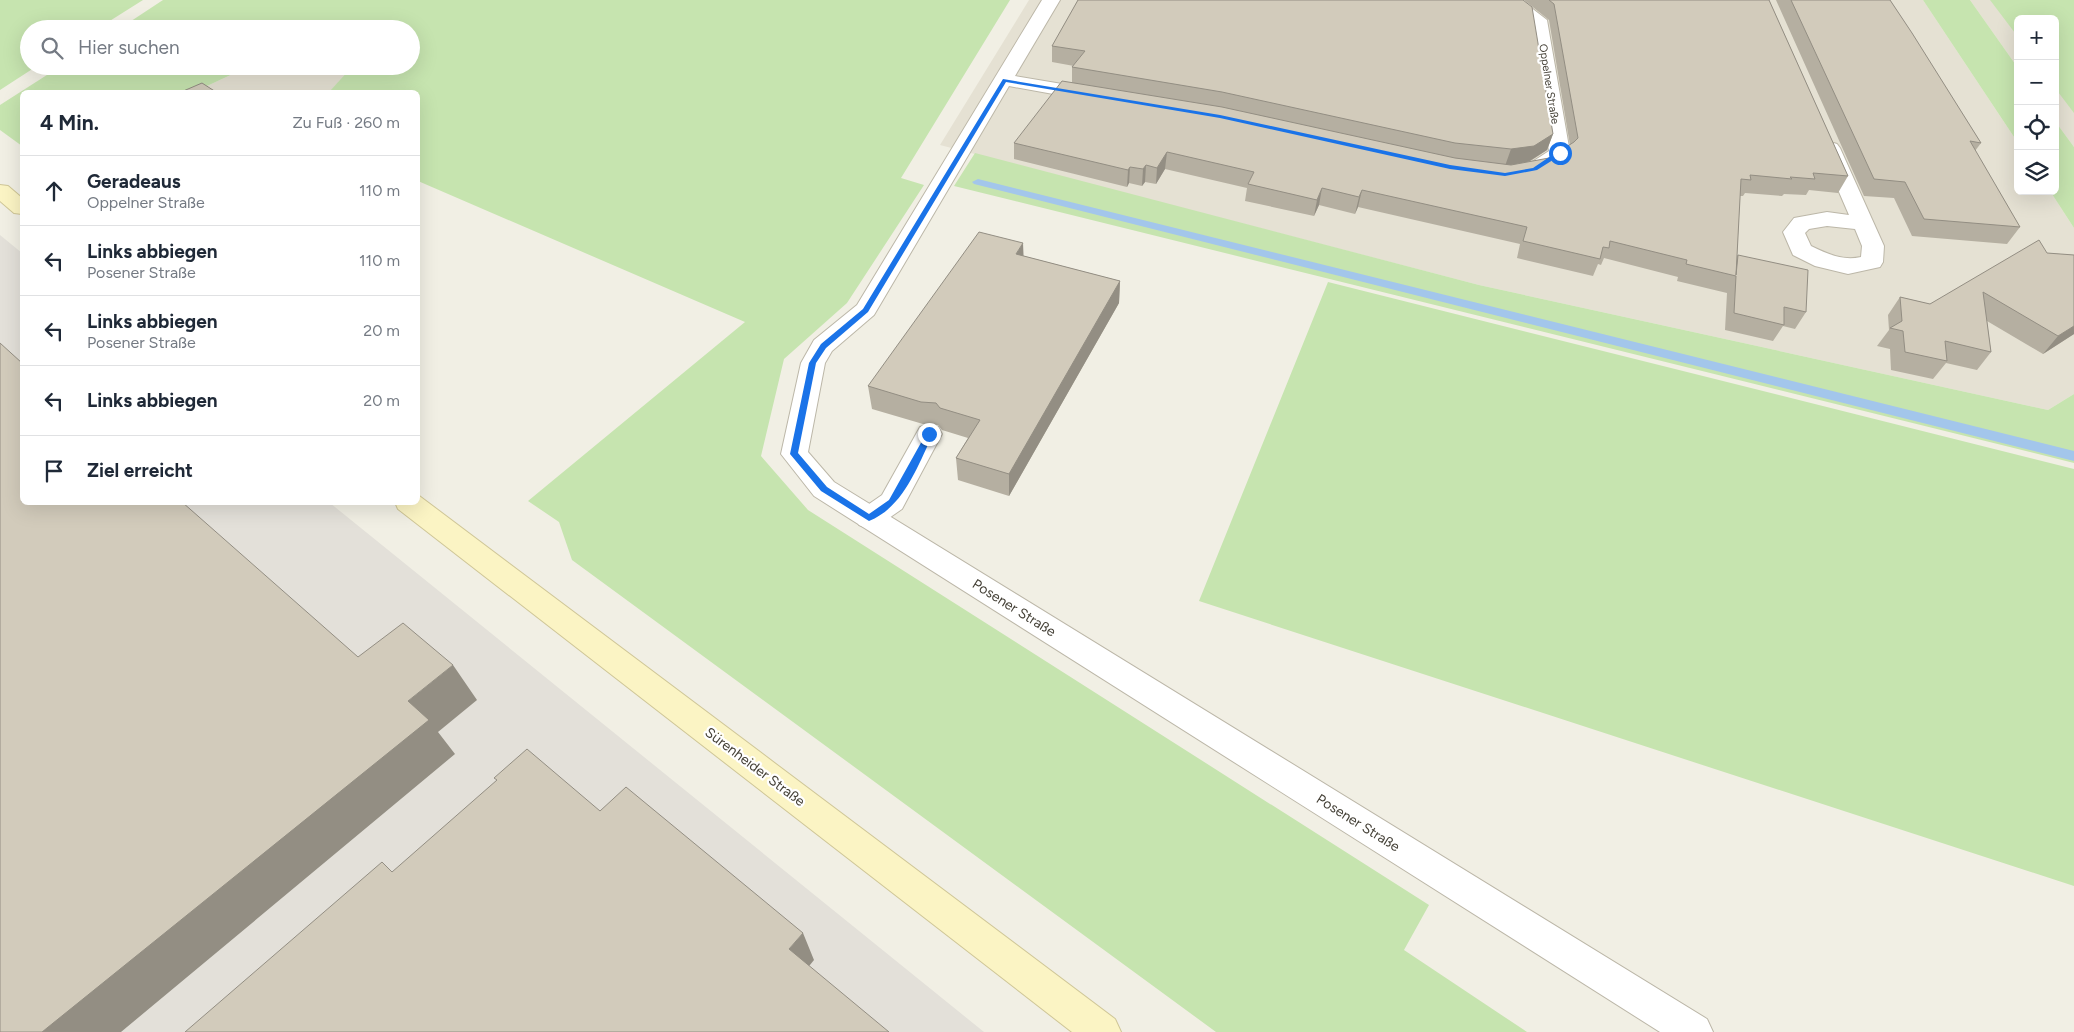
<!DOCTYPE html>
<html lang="de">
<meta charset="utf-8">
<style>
body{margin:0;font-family:Figtree,sans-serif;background:#f2f2f3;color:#1f2937}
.controls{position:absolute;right:15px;top:15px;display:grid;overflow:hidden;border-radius:8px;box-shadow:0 5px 20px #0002}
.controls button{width:45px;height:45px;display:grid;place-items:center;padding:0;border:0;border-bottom:1px solid #e0e1e3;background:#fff;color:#1f2937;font:25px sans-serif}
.stop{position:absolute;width:15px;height:15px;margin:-11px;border:4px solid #1a73e8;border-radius:50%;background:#fff}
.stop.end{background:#1a73e8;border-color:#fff;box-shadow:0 1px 5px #0008}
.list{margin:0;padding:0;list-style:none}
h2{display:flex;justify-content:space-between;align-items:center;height:65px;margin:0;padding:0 20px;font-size:21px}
h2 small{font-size:16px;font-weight:400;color:#747a83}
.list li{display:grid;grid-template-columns:32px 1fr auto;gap:15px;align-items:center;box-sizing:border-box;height:70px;padding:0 20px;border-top:1px solid #e0e1e3}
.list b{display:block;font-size:19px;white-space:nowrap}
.list p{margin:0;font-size:16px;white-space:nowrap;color:#747a83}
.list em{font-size:16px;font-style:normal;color:#747a83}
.icon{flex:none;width:28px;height:28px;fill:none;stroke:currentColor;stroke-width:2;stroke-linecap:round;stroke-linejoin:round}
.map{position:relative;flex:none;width:2074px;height:1032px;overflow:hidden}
.search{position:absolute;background:#fff;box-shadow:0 5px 20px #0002;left:20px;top:20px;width:400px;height:55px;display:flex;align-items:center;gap:12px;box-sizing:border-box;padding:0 18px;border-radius:28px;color:#747a83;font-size:19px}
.panel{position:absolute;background:#fff;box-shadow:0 5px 20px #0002;left:20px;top:90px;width:400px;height:415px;border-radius:8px}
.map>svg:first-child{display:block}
</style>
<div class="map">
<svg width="2074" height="1032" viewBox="0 0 2074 1032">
<rect width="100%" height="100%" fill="#f1efe4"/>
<!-- residential -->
<path fill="#e5e1d3" d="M 1029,0 L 1923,0 L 2018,143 L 2018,191 L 2050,191 L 2074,228 L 2074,394 L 2048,410 L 1479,285 L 940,145 Z
M 1970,0 L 2074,0 L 2074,147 L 2055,121 L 2055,19 L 2018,19 L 2018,68 Z
M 250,66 L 329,66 L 351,69 L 329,92 L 194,92 Z"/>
<!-- industrial -->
<path fill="#e3e0d9" d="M 0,235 L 22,253 L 22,502 L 330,503 L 984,1032 L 0,1032 Z"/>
<!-- green -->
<path fill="#c6e4af" d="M 0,0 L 143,0 L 97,29 L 29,29 L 29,66 L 37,66 L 0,90 Z
M 163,0 L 1010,0 L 901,178 L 924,185 L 847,303 L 784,359 L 761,456 L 808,510 L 1429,905 L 1404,950 L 1527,1032 L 1216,1032 L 572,560 L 559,522 L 528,501 L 745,322 L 418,181 L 418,92 L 329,92 L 350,69 L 329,66 L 411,66 L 411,29 L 119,29 Z
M 1923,0 L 1970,0 L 2018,68 L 2018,143 Z
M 1990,0 L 2074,0 L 2074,113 L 2055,88 L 2055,19 L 2018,19 L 2018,37 Z
M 61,66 L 250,66 L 194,92 L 22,92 L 22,146 L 0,130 L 0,105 Z
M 2055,121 L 2074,147 L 2074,228 L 2050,191 L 2055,191 Z
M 975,153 L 1479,285 L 2048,410 L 2074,394 L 2074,463 L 954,186 Z
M 1328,282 L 2074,469 L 2074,886 L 1199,601 Z"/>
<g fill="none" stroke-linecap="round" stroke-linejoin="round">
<!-- stream -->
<path fill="#a3c6eb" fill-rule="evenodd" d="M 978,179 L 2074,451 L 2074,461 L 974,184 L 972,182 Z"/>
<defs>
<path id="lane" d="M 929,425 L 938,427 L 942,434 L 902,509 L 879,525 L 869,529 L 859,525 L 855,518 L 859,511 L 882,495 L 920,427 Z"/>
<path id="street" d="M 1042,0 L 1060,0 L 1015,76 L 1092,89 L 1099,91 L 1102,95 L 1099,99 L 1092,101 L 1009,86 L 874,315 L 832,351 L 825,363 L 808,452 L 834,482 L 1707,1019 L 1713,1032 L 1660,1032 L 814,496 L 781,454 L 801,363 L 814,340 L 857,305 Z
M 1500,0 L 1521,0 L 1547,20 L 1570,153 C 1561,167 1538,178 1522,174 L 1519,170 L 1522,166 L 1529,164 L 1549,151 L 1529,22 Z
M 1830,142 L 1837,144 L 1840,148 L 1884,246 L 1883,262 L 1880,267 L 1848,274 L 1815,266 L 1793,255 L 1783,232 L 1794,218 L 1827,212 L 1849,215 L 1820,148 L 1823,144 ZM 1827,226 L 1855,229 L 1862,246 L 1861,257 C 1842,261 1828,254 1811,246 L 1805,233 L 1809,229 Z"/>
<path id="secondary" d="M 0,185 L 8,186 L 22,198 L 22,214 L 14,213 L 0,201 Z
M 418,495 L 1115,1019 L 1121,1032 L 1072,1032 L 398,509 L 395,502 L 418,502 Z"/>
</defs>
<!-- lane casing -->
<use href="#lane" stroke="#bcb7a8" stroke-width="2"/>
<!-- street casing -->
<use href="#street" stroke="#bcb7a8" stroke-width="2"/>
<!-- secondary casing -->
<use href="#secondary" stroke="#cfc697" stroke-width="2"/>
<!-- lane -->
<use href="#lane" fill="#fff" fill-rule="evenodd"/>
<!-- street -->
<use href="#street" fill="#fff" fill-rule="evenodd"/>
<!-- secondary -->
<use href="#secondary" fill="#fbf4c4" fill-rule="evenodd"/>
</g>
<!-- wall -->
<path fill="#b5afa1" d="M 1078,0 L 1553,134 L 1547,150 L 1529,162 L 1549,158 L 1570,145 L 1549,20 L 1524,0 L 1769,0 L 1848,176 L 1838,193 L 1809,190 L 1806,195 L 1784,194 L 1782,196 L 1745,193 L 1743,196 L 1740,196 L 1737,255 L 1806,312 L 1795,329 L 1783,326 L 1773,341 L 1725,330 L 1727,293 L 1677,281 L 1678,277 L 1604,258 L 1601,265 L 1598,264 L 1593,276 L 1517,258 L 1520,244 L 1358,207 L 1355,214 L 1319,205 L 1314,216 L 1245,201 L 1247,188 L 1165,169 L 1156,184 L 1145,182 L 1142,186 L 1129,183 L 1127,187 L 1014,159 L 1014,143 L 1072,82 L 1072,67 L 1074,66 L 1052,62 L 1052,46 Z
M 1776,0 L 1890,0 L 1981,143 L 1975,151 L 2020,227 L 2007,244 L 1912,236 L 1894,198 L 1864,196 Z
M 2047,253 L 2074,255 L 2074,334 L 2043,354 L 1987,321 L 1991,352 L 1977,370 L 1946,363 L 1933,379 L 1891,370 L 1890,349 L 1877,346 L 1889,330 L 1888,315 L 1900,297 L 1930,304 Z
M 1024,256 L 1120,281 L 1119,303 L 1009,496 L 958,480 L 956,458 L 968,438 L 942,430 L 938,425 L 923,424 L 872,409 L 868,386 Z"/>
<!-- shaded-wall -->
<path fill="#938e83" d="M 1553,134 L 1547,150 L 1528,162 L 1505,166 L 1511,149 Z
M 1167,152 L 1165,169 L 1156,184 L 1157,168 Z
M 1146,165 L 1145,182 L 1142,186 L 1143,169 Z
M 1130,167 L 1129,183 L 1127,187 L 1128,170 Z
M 1322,188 L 1319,205 L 1314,216 L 1317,200 Z
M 1362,190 L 1358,207 L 1355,214 L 1359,197 Z
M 1023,243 L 1024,266 L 1016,254 Z
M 1120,281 L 1119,303 L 1009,496 L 1009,474 Z
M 2074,326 L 2074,334 L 2043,354 L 2058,336 Z
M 453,665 L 477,700 L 438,732 L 455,754 L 121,1032 L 42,1032 L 408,701 Z
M 803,933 L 814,960 L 801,976 L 789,949 Z"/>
<!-- building -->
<path fill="#d2cbbb" stroke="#938e83" d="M 1078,0 L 1523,0 L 1532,7 L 1553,134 L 1534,146 L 1511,149 L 1455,143 L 1222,92 L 1072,67 L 1085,51 L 1052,46 Z
M 1549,0 L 1769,0 L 1848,176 L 1813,173 L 1815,179 L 1790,177 L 1792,179 L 1750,175 L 1751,180 L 1741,179 L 1736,275 L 1738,255 L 1808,270 L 1806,312 L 1784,307 L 1784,325 L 1734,313 L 1736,276 L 1686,264 L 1687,260 L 1610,241 L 1609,248 L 1603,247 L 1600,259 L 1523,241 L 1527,227 L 1362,190 L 1359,197 L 1322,188 L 1317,200 L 1248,184 L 1254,172 L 1167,152 L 1157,168 L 1146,165 L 1143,169 L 1130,167 L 1128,170 L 1014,143 L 1062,81 L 1222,107 L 1455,158 L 1511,165 L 1549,158 L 1574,142 L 1578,138 L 1554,4 Z
M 1791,0 L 1890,0 L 1912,33 L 1981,143 L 1970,141 L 2020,227 L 1924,219 L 1905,182 L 1874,179 Z
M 202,83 L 216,92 L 181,92 Z
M 979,232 L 1023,243 L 1016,254 L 1120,281 L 1009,474 L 956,458 L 980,420 L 940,408 L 936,403 L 921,402 L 868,386 Z
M 2039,240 L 2047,253 L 2074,255 L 2074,326 L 2058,336 L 1983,292 L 1991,352 L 1945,341 L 1947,361 L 1905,352 L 1903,331 L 1890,328 L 1902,321 L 1900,297 L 1930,304 Z
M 0,343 L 22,363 L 22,502 L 182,502 L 358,657 L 403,623 L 453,665 L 408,701 L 429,720 L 42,1032 L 0,1032 Z
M 527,749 L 600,811 L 626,787 L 803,933 L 789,949 L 889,1032 L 185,1032 L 382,862 L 392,872 L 497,780 L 494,778 Z"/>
<!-- route -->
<path fill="#1a73e8" d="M 1003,79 L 1220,115 L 1450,165 L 1505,173 L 1533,168 L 1558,151 L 1564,153 L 1537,170 L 1505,176 L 1450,169 L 1220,118 L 1006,82 L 868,312 L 826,348 L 816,363 L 798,453 L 827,487 L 869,514 L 889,500 L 927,432 L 932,432 L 933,434 C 918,465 904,507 869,521 L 821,491 L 790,454 L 809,363 L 821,344 L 863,309 Z"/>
<g text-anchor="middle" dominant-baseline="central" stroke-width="4.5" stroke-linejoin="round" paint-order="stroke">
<!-- far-street labels -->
<g font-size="11" fill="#433f35" stroke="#fff">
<text transform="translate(1549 84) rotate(81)">Oppelner Straße</text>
</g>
<!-- street labels -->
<g font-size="14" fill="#433f35" stroke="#fff">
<text transform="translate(1014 608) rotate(32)">Posener Straße</text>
<text transform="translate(755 767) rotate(37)">Sürenheider Straße</text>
<text transform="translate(1358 823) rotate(32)">Posener Straße</text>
</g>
</g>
</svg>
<div class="controls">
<button>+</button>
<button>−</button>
<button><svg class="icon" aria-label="locate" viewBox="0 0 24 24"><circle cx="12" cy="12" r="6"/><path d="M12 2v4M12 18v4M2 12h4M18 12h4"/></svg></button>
<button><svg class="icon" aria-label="layers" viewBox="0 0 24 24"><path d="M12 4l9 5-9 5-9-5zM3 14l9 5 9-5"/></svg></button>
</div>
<div class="stop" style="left:1560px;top:153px"></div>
<div class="stop end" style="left:929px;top:434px"></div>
<div class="search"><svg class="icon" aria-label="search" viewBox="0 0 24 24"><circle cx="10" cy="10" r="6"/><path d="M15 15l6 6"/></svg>Hier suchen</div>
<section class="panel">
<h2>4 Min.<small>Zu Fuß · 260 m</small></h2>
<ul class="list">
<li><svg class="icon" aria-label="ahead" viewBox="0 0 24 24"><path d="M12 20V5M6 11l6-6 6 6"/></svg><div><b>Geradeaus</b><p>Oppelner Straße</p></div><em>110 m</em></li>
<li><svg class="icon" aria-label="left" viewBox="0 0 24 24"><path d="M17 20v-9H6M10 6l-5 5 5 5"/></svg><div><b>Links abbiegen</b><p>Posener Straße</p></div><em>110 m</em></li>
<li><svg class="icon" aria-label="left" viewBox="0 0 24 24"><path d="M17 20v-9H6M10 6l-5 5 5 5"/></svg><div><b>Links abbiegen</b><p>Posener Straße</p></div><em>20 m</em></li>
<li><svg class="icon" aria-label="left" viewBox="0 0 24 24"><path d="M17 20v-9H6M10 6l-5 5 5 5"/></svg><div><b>Links abbiegen</b></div><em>20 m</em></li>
<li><svg class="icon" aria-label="arrive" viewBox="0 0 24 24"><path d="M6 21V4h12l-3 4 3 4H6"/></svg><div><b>Ziel erreicht</b></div></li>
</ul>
</section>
</div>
